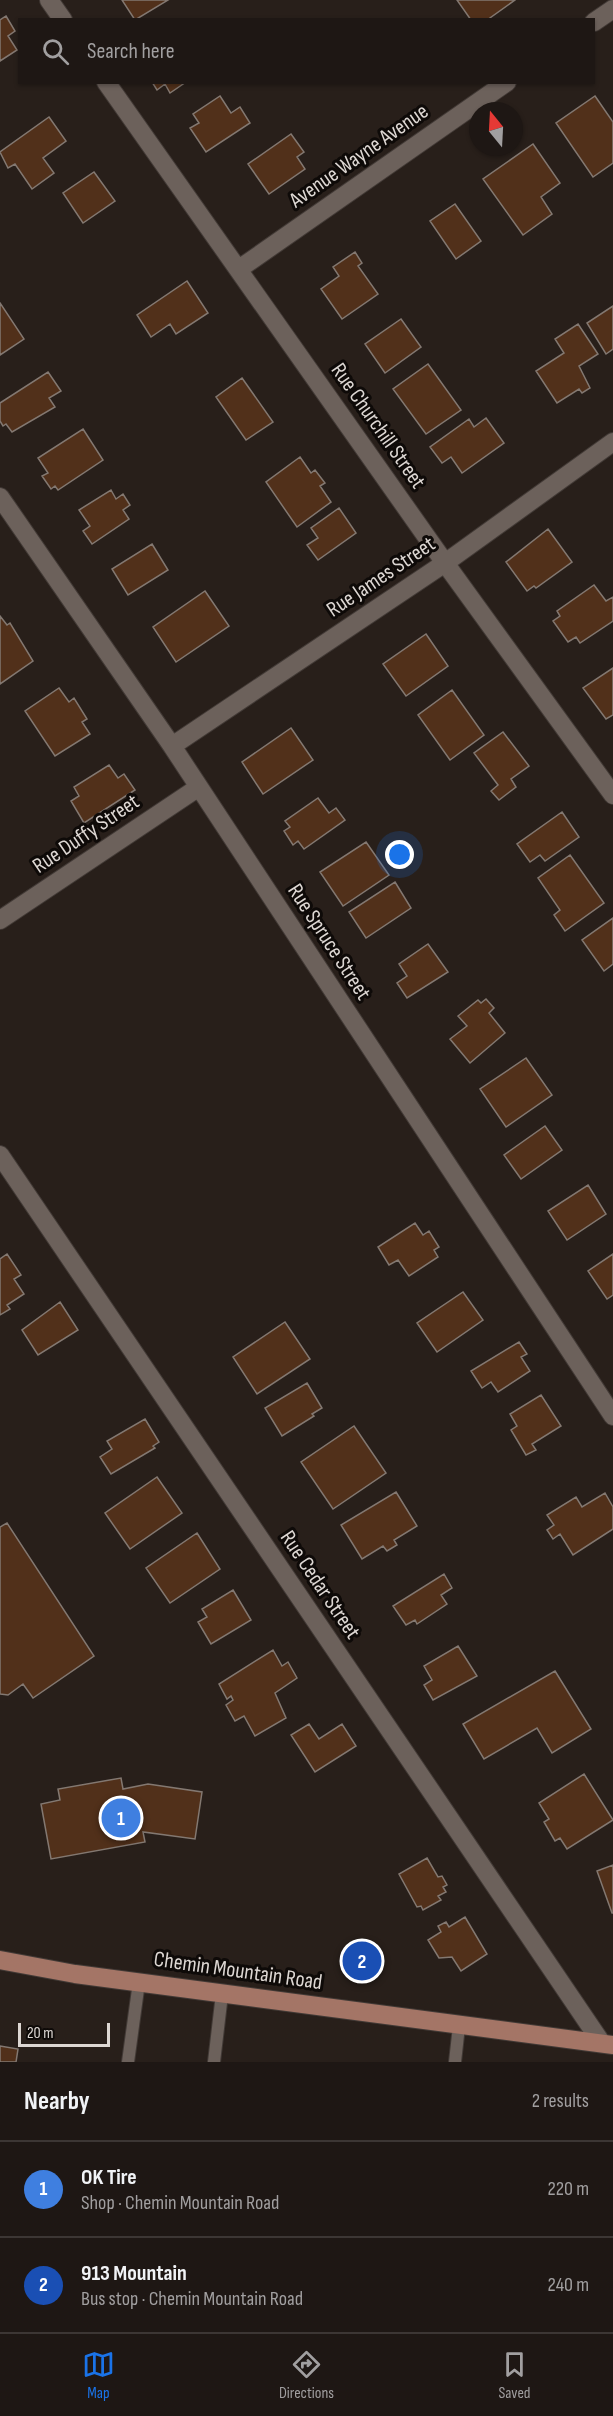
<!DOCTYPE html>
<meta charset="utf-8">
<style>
body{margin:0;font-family:"Sofia Sans Condensed",sans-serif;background:#26201d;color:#f1f3f6}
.compass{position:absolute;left:469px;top:102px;width:54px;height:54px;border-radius:50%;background:#1e1714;box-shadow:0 2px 4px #0004;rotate:342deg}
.scale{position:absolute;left:18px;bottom:15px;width:92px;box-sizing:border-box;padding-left:6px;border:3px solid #ddd7d3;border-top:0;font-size:16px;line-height:21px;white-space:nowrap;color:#ddd7d3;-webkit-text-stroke:4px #0e0a08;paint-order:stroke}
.you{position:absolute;left:400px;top:855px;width:21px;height:21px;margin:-15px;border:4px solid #fff;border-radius:50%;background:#1a73e8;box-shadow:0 0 0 9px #1a73e833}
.badge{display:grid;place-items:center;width:39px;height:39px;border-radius:50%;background:#1a73e8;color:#fff;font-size:20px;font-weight:700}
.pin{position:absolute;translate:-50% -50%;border:3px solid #fff;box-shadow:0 2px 6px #0006}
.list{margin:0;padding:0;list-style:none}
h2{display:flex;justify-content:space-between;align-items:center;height:78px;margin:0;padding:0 24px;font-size:26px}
h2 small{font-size:20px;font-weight:400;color:#a19fa0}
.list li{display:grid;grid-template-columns:39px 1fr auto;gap:18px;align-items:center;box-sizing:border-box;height:96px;padding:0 24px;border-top:2px solid #3c3634}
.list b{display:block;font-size:22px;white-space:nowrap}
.list p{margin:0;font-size:20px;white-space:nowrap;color:#a19fa0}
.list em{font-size:20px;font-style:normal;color:#a19fa0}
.icon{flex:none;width:33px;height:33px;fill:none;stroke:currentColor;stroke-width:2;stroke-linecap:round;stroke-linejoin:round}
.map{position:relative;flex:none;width:613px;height:2062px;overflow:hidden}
.search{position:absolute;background:#1e1714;box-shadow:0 2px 4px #0004;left:18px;right:18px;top:18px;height:66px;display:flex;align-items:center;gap:15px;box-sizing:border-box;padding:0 21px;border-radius:0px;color:#a19fa0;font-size:22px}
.sheet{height:270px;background:#1e1714}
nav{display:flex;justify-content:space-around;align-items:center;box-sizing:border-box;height:84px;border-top:2px solid #3c3634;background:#1e1714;font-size:16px;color:#a19fa0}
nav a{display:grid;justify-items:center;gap:3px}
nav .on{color:#1a73e8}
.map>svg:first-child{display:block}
</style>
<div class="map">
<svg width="613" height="2062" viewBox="0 0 613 2062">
<rect width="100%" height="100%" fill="#281f1a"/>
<!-- building -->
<path fill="#51301a" stroke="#837871" stroke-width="1.5" d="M 122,0 L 168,0 L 135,20 Z
M 457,0 L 515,0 L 487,20 L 471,20 Z
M 6,16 L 15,31 L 8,36 L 17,50 L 0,61 L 0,20 Z
M 152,82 L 186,82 L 170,93 L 165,84 L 157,90 Z
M 220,96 L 231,113 L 240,107 L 250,123 L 206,152 L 190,128 L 199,123 L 193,114 Z
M 595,96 L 613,122 L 613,163 L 593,177 L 556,123 Z
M 49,117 L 66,141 L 43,158 L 54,173 L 32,189 L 15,164 L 8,168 L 0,152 Z
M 291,134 L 304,152 L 297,157 L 305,169 L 269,194 L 248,164 Z
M 533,144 L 560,183 L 541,197 L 552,214 L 523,235 L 483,179 Z
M 94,172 L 115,201 L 83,223 L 63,193 Z
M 455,204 L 481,241 L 456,259 L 430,221 Z
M 355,252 L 362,263 L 358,266 L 378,294 L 342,319 L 321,289 L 339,276 L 333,267 Z
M 187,281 L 208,313 L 176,334 L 170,324 L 151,337 L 137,315 Z
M 0,303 L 24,339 L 0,355 Z
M 613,306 L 613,349 L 606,354 L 587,323 Z
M 401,319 L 421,347 L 385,373 L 365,344 Z
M 578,324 L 598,354 L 579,366 L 590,388 L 582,393 L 579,389 L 557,403 L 536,371 L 564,353 L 555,339 Z
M 428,364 L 461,410 L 426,434 L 393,389 Z
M 48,372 L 61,391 L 49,398 L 55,407 L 12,432 L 6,424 L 3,426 L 0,421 L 0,403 Z
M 242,378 L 273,422 L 246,440 L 216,397 Z
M 486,418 L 504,443 L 462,473 L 451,457 L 442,463 L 430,447 L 469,419 L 474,427 Z
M 83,429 L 103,460 L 58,490 L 55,486 L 51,489 L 42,476 L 48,473 L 38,458 Z
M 300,457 L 311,473 L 315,470 L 325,483 L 320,486 L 331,502 L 297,527 L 266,482 Z
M 111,490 L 116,499 L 123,494 L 130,505 L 123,510 L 129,519 L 92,544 L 83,531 L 90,526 L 79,510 Z
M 339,508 L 356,533 L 318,560 L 307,545 L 318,538 L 311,528 Z
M 548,529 L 572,562 L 536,588 L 534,586 L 527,591 L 506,562 Z
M 152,544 L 168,570 L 128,595 L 112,569 Z
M 594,585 L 606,601 L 613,597 L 613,621 L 580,643 L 576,637 L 568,642 L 553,621 L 560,616 L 557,611 Z
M 205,591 L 229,626 L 176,662 L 153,627 Z
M 0,616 L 7,625 L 10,623 L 33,661 L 0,684 Z
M 426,634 L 448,666 L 406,696 L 383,664 Z
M 613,668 L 613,715 L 606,719 L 583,688 Z
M 59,688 L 69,702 L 74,698 L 87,719 L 82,722 L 90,734 L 55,756 L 25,711 Z
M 452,690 L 484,735 L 450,760 L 418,715 Z
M 291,728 L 313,760 L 263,794 L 242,762 Z
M 503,732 L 529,766 L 511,779 L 516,787 L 499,800 L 491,791 L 498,785 L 474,753 Z
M 109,765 L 118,778 L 124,774 L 135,790 L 84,823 L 71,801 L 79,796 L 74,787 Z
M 318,798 L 329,813 L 336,808 L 345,820 L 304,849 L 298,841 L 293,845 L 284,831 L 290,827 L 285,821 Z
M 562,812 L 579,837 L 545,861 L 540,855 L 530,862 L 517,844 Z
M 366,842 L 389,875 L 343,906 L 320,872 Z
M 570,855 L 604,903 L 565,931 L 554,915 L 560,910 L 538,878 Z
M 395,882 L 411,908 L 366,938 L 349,912 Z
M 613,918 L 613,964 L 604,971 L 582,940 Z
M 428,944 L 448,972 L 407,998 L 397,983 L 407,976 L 399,964 Z
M 486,999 L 494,1008 L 489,1013 L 505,1033 L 470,1063 L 450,1039 L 467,1026 L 458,1016 L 478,1000 L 481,1003 Z
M 526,1058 L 552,1095 L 506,1127 L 480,1089 Z
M 545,1126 L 562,1150 L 521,1179 L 504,1155 Z
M 588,1185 L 606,1214 L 567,1240 L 548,1211 Z
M 415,1223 L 423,1235 L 429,1231 L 439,1247 L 434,1250 L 438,1257 L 409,1276 L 398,1260 L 389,1265 L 378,1247 Z
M 7,1254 L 21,1275 L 14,1279 L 24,1294 L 7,1305 L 10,1309 L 0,1315 L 0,1259 Z
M 613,1254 L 613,1295 L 607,1299 L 588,1271 Z
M 463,1292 L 483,1320 L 437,1352 L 417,1323 Z
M 60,1302 L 78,1330 L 38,1355 L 22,1330 Z
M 285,1322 L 310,1359 L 257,1394 L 233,1357 Z
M 519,1342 L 527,1354 L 521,1357 L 530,1371 L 498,1392 L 491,1382 L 482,1388 L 471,1371 Z
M 307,1383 L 322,1408 L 312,1414 L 314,1416 L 282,1436 L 265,1408 Z
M 541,1395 L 561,1426 L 532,1444 L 536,1450 L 526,1455 L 511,1430 L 517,1426 L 510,1414 Z
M 145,1419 L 159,1442 L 153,1446 L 155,1448 L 111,1474 L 100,1457 L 112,1449 L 107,1441 Z
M 354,1426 L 386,1473 L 333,1509 L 301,1462 Z
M 157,1477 L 182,1513 L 130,1549 L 105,1513 Z
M 396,1492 L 417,1526 L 394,1540 L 397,1545 L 387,1551 L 383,1546 L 362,1559 L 341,1525 Z
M 605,1493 L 613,1507 L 613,1529 L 573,1555 L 560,1534 L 553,1539 L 547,1530 L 554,1525 L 547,1515 L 576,1497 L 582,1507 Z
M 7,1523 L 94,1656 L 33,1698 L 23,1684 L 8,1695 L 0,1694 L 0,1527 Z
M 197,1533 L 220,1569 L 170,1603 L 146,1568 Z
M 444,1574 L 452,1588 L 441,1595 L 447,1604 L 417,1624 L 415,1620 L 406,1625 L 393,1606 Z
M 233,1590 L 251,1620 L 211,1644 L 198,1622 L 207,1617 L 202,1609 Z
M 458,1646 L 477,1676 L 433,1700 L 424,1685 L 432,1680 L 424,1666 Z
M 273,1650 L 282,1666 L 288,1662 L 297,1678 L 275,1693 L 286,1718 L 255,1736 L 244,1716 L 235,1721 L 226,1705 L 233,1700 L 231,1696 L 227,1699 L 219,1684 Z
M 555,1671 L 591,1729 L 552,1753 L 537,1728 L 484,1759 L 463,1724 Z
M 309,1724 L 319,1739 L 342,1724 L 356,1746 L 315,1772 L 291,1735 Z
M 584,1774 L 613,1820 L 567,1849 L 560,1838 L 555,1841 L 544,1822 L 549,1819 L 539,1803 Z
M 121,1778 L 123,1789 L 148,1784 L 202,1792 L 195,1839 L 143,1832 L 145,1842 L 51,1859 L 41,1804 L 60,1800 L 58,1789 Z
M 427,1858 L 438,1877 L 442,1876 L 447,1885 L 443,1887 L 446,1892 L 438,1896 L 441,1900 L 423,1910 L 421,1906 L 417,1907 L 399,1874 Z
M 613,1865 L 613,1913 L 612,1913 L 597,1871 Z
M 465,1917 L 487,1954 L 461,1971 L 452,1957 L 439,1958 L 428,1940 L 441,1932 L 438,1926 L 446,1922 L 449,1927 Z
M 0,2046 L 18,2049 L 16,2062 L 0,2062 Z"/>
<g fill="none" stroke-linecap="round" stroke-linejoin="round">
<defs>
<path id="lane" d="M 128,2062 L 139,1982
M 214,2062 L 222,1994
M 455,2062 L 459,2026"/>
<path id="street" d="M 49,0 L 63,20
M 594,22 L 613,9
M 106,82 L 445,563 L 613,795
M 239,269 L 507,82
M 0,497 L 172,746 L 613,1416
M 172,746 L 445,563 L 613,442
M 0,920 L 199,787
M 0,1155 L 601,2042"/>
<path id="primary" d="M 0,1960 L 75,1974 L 613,2045"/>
</defs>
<!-- lane casing -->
<use href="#lane" stroke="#423a36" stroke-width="14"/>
<!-- street casing -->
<use href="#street" stroke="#423a36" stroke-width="20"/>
<!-- primary casing -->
<use href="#primary" stroke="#423a36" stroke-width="20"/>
<!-- lane -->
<use href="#lane" stroke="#6c615b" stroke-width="12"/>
<!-- street -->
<use href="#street" stroke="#6c615b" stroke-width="18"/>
<!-- primary -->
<use href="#primary" stroke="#a47566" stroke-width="18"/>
</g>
<g text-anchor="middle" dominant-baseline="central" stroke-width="6" stroke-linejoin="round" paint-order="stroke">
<!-- street labels -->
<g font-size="22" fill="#ddd7d3" stroke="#0e0a08">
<text transform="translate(359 156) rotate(-35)">Avenue Wayne Avenue</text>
<text transform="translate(378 426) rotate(55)">Rue Churchill Street</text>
<text transform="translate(381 577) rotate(-34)">Rue James Street</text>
<text transform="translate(86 834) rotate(-34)">Rue Duffy Street</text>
<text transform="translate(329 942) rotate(57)">Rue Spruce Street</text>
<text transform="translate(320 1585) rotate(56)">Rue Cedar Street</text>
<text transform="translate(238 1971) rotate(8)">Chemin Mountain Road</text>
</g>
</g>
</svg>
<svg class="compass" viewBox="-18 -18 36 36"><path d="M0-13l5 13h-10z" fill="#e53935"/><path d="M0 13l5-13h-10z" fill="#a19fa0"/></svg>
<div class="scale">20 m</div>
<div class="you"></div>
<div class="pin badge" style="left:121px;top:1818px;background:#3f7fe0">1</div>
<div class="pin badge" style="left:362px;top:1961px;background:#1a4fb4">2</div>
<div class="search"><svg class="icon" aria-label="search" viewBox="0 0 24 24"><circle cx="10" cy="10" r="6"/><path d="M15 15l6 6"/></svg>Search here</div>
</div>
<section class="sheet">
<h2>Nearby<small>2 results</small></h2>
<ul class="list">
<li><span class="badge" style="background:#3f7fe0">1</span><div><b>OK Tire</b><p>Shop · Chemin Mountain Road</p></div><em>220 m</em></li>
<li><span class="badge" style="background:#1a4fb4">2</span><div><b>913 Mountain</b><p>Bus stop · Chemin Mountain Road</p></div><em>240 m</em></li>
</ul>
</section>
<nav>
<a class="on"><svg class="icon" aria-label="map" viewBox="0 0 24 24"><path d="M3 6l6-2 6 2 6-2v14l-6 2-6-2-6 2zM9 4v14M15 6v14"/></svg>Map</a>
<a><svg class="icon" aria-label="directions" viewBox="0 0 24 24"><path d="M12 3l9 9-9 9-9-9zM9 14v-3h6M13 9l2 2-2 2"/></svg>Directions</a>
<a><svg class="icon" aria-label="saved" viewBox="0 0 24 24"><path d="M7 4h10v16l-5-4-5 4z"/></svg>Saved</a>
</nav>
